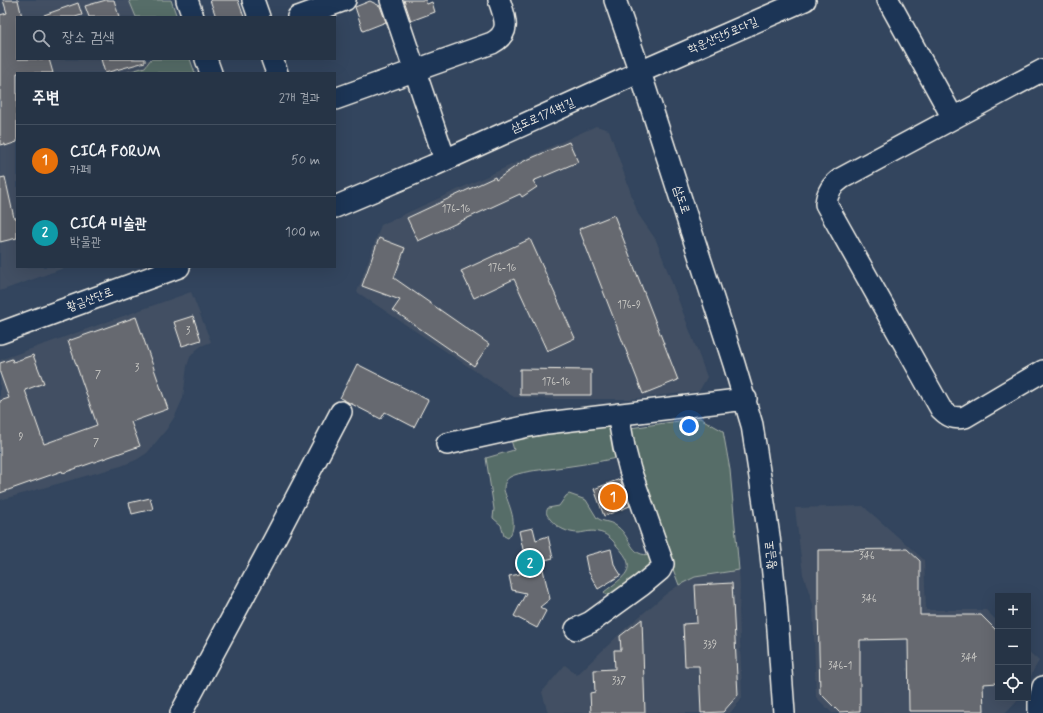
<!DOCTYPE html>
<html lang="ko">
<meta charset="utf-8">
<style>
body{margin:0;font-family:Mynerve,"Poor Story",sans-serif;background:#2e3c4d;color:#f1f3f6}
.controls{position:absolute;right:12px;bottom:12px;display:grid;overflow:hidden;border-radius:0px;box-shadow:0 4px 16px #0002}
.controls button{width:36px;height:36px;display:grid;place-items:center;padding:0;border:0;border-bottom:1px solid #424f5f;background:#263446;color:#f1f3f6;font:20px sans-serif}
.you{position:absolute;left:689px;top:426px;width:14px;height:14px;margin:-10px;border:3px solid #fff;border-radius:50%;background:#1a73e8;box-shadow:0 0 0 6px #1a73e833}
.badge{display:grid;place-items:center;width:26px;height:26px;border-radius:50%;background:#ff9aa2;color:#fff;font-size:13px;font-weight:700}
.pin{position:absolute;translate:-50% -50%;border:2px solid #fff;box-shadow:0 1px 4px #0006}
.list{margin:0;padding:0;list-style:none}
h2{display:flex;justify-content:space-between;align-items:center;height:52px;margin:0;padding:0 16px;font-size:17px}
h2 small{font-size:13px;font-weight:400;color:#a4aab3}
.list li{display:grid;grid-template-columns:26px 1fr auto;gap:12px;align-items:center;box-sizing:border-box;height:72px;padding:0 16px;border-top:1px solid #424f5f}
.list b{display:block;font-size:15px;white-space:nowrap}
.list p{margin:0;font-size:13px;white-space:nowrap;color:#a4aab3}
.list em{font-size:13px;font-style:normal;color:#a4aab3}
.icon{flex:none;width:22px;height:22px;fill:none;stroke:currentColor;stroke-width:2;stroke-linecap:round;stroke-linejoin:round}
.map{position:relative;flex:none;width:1043px;height:713px;overflow:hidden}
.search{position:absolute;background:#263446;box-shadow:0 4px 16px #0002;left:16px;top:16px;width:320px;height:44px;display:flex;align-items:center;gap:10px;box-sizing:border-box;padding:0 14px;border-radius:0px;color:#a4aab3;font-size:15px}
.panel{position:absolute;background:#263446;box-shadow:0 4px 16px #0002;left:16px;top:72px;width:320px;height:196px;border-radius:0px}
.map>svg:first-child{display:block}
</style>
<div class="map">
<svg width="1043" height="713" viewBox="0 0 1043 713">
<rect width="100%" height="100%" fill="#33455e"/>
<filter id="ink" filterUnits="userSpaceOnUse"><feTurbulence type="fractalNoise" baseFrequency=".025" numOctaves="2"/><feDisplacementMap in="SourceGraphic" scale="8" xChannelSelector="R" yChannelSelector="G"/><feConvolveMatrix kernelMatrix="1 2 1 2 8 2 1 2 1" color-interpolation-filters="sRGB"/></filter>
<g filter="url(#ink)">
<!-- built -->
<path fill="#425063" d="M 0,0 L 129,0 L 136,17 L 17,17 L 17,59 L 151,60 L 149,64 L 145,67 L 125,73 L 17,73 L 17,267 L 67,267 L 0,291 Z
M 596,126 L 609,130 L 638,214 L 656,240 L 707,377 L 699,391 L 632,399 L 556,399 L 514,397 L 357,292 L 381,225 Z
M 191,292 L 211,342 L 201,346 L 195,351 L 190,357 L 187,366 L 183,398 L 175,416 L 166,430 L 147,453 L 136,460 L 121,466 L 0,500 L 0,360 Z
M 863,506 L 924,560 L 926,610 L 986,610 L 998,622 L 998,698 L 1020,698 L 1006,713 L 832,713 L 816,697 L 813,604 L 803,574 L 795,508 Z
M 739,570 L 740,587 L 739,611 L 742,698 L 730,713 L 548,713 L 542,692 L 565,665 L 577,675 L 626,628 L 666,594 L 679,585 L 695,577 Z
M 1028,651 L 1039,661 L 1033,671 L 1028,684 Z"/>
<!-- green -->
<path fill="#576d68" stroke="#a6afa8" d="M 129,0 L 171,0 L 177,17 L 136,17 Z
M 151,59 L 190,59 L 195,73 L 125,73 L 145,67 Z
M 700,418 L 723,431 L 730,470 L 739,570 L 695,577 L 679,585 L 632,461 L 630,428 Z
M 610,424 L 616,458 C 594,463 572,466 549,469 C 538,470 519,472 510,477 C 505,480 504,485 504,490 C 508,504 520,525 508,538 L 504,536 L 501,525 L 493,518 L 494,509 L 486,458 L 514,450 L 511,440 L 541,434 Z
M 569,494 L 586,500 L 597,518 C 602,522 610,521 615,525 C 632,535 629,559 652,554 L 656,562 L 611,600 L 604,592 C 624,576 640,570 617,546 C 612,539 606,533 598,532 C 592,530 586,532 579,533 C 568,533 557,528 550,519 C 547,515 545,513 548,508 L 559,506 L 566,496 Z"/>
<!-- building -->
<path fill="#666970" stroke="#f4f1e8" d="M 3,0 L 18,0 L 22,17 L 17,17 L 17,59 L 49,59 L 53,73 L 17,73 L 17,142 L 5,146 L 5,144 L 0,145 L 0,15 L 7,13 Z
M 106,0 L 114,0 L 119,17 L 89,17 L 85,6 Z
M 210,0 L 238,0 L 244,17 L 216,17 Z
M 404,0 L 425,0 L 427,4 L 432,2 L 435,12 L 411,21 Z
M 370,1 L 380,6 L 386,22 L 363,31 L 355,7 Z
M 78,3 L 82,15 L 75,17 L 44,17 L 44,15 Z
M 101,59 L 145,59 L 145,62 L 105,73 Z
M 569,142 L 578,162 L 533,181 L 537,187 L 522,197 L 520,194 L 418,241 L 407,218 L 495,177 L 496,180 L 522,162 Z
M 5,177 L 14,218 L 17,218 L 17,238 L 0,242 L 0,178 Z
M 614,215 L 678,380 L 643,394 L 579,229 Z
M 379,238 L 405,248 L 394,278 L 489,344 L 474,366 L 393,310 L 400,300 L 362,286 Z
M 530,239 L 575,338 L 547,351 L 514,279 L 474,298 L 461,271 Z
M 193,316 L 201,340 L 182,346 L 174,322 Z
M 136,317 L 168,409 L 131,422 L 140,446 L 63,473 L 62,471 L 0,493 L 0,401 L 9,398 L 0,373 L 0,363 L 12,359 L 13,362 L 33,355 L 44,383 L 25,390 L 44,444 L 97,425 L 68,341 Z
M 357,364 L 428,400 L 414,427 L 385,412 L 381,419 L 340,398 Z
M 520,369 L 591,370 L 591,395 L 520,395 Z
M 620,479 L 630,506 L 604,516 L 594,489 Z
M 150,498 L 153,509 L 132,514 L 129,503 Z
M 533,528 L 536,540 L 548,536 L 553,558 L 541,561 L 550,599 L 540,607 L 546,611 L 537,628 L 514,616 L 526,593 L 512,590 L 509,576 L 520,574 L 518,565 L 520,565 L 518,556 L 524,554 L 519,531 Z
M 611,549 L 614,564 L 621,575 L 598,589 L 588,571 L 585,556 Z
M 907,549 L 920,561 L 920,615 L 981,615 L 998,632 L 998,683 L 983,684 L 984,711 L 909,711 L 908,639 L 860,640 L 860,711 L 839,712 L 820,693 L 818,610 L 818,550 Z
M 732,583 L 738,695 L 723,712 L 701,713 L 699,666 L 685,666 L 683,624 L 697,623 L 695,585 Z
M 642,619 L 645,713 L 591,713 L 590,693 L 595,692 L 594,670 L 615,669 L 614,650 L 621,650 L 620,636 Z"/>
<g fill="none" stroke-linecap="round" stroke-linejoin="round">
<defs>
<path id="minor" d="M 187,0 L 193,17
M 253,0 L 259,17
M 391,0 L 445,160
M 615,0 L 640,72 L 734,364 L 752,425 L 769,536 L 776,602 L 784,713
M 888,0 L 953,118
M 298,17 L 345,0
M 206,59 L 211,73
M 272,59 L 277,73
M 1043,70 L 842,178 C 832,185 827,192 826,204 L 941,409 C 949,417 954,419 965,417 L 1043,371
M 335,99 L 492,43 C 512,32 505,18 499,0
M 335,207 L 432,166 L 640,72 L 805,0
M 0,333 L 179,267
M 447,444 L 524,427 L 547,423 L 746,399
M 576,629 L 591,622 L 642,585 L 660,570 L 663,564 L 630,470 L 624,447 L 618,414
M 181,713 L 274,540 L 341,412
M 1039,713 L 1039,703 L 1043,687"/>
</defs>
<!-- minor casing -->
<use href="#minor" stroke="#f4f1e8" stroke-width="24"/>
<!-- minor -->
<use href="#minor" stroke="#1d3557" stroke-width="21"/>
</g>
</g>
<g text-anchor="middle" dominant-baseline="central" stroke-width="3" stroke-linejoin="round" paint-order="stroke">
<!-- number labels -->
<g font-size="10" fill="#d0cfca">
<text x="456" y="209">176-16</text>
<text x="502" y="268">176-16</text>
<text x="629" y="305">176-9</text>
<text x="188" y="331">3</text>
<text x="137" y="368">3</text>
<text x="98" y="375">7</text>
<text x="556" y="382">176-16</text>
<text x="21" y="437">9</text>
<text x="96" y="443">7</text>
<text x="867" y="556">346</text>
<text x="869" y="599">346</text>
<text x="710" y="645">339</text>
<text x="969" y="658">344</text>
<text x="840" y="666">346-1</text>
<text x="619" y="681">337</text>
</g>
<!-- street labels -->
<g font-size="12" fill="#f4f1e8" stroke="#1d3557">
<text transform="translate(723 36) rotate(-23)">학운산단5로다길</text>
<text transform="translate(543 116) rotate(-24)">삼도로174번길</text>
<text transform="translate(681 200) rotate(72)">삼도로</text>
<text transform="translate(90 300) rotate(-20)">황금산단로</text>
<text transform="translate(771 555) rotate(-96)">황금로</text>
</g>
</g>
</svg>
<div class="controls">
<button>+</button>
<button>−</button>
<button><svg class="icon" aria-label="locate" viewBox="0 0 24 24"><circle cx="12" cy="12" r="6"/><path d="M12 2v4M12 18v4M2 12h4M18 12h4"/></svg></button>
</div>
<div class="you"></div>
<div class="pin badge" style="left:613px;top:497px;background:#e8710a">1</div>
<div class="pin badge" style="left:530px;top:563px;background:#0f9aa8">2</div>
<div class="search"><svg class="icon" aria-label="search" viewBox="0 0 24 24"><circle cx="10" cy="10" r="6"/><path d="M15 15l6 6"/></svg>장소 검색</div>
<section class="panel">
<h2>주변<small>2개 결과</small></h2>
<ul class="list">
<li><span class="badge" style="background:#e8710a">1</span><div><b>CICA FORUM</b><p>카페</p></div><em>50 m</em></li>
<li><span class="badge" style="background:#0f9aa8">2</span><div><b>CICA 미술관</b><p>박물관</p></div><em>100 m</em></li>
</ul>
</section>
</div>
